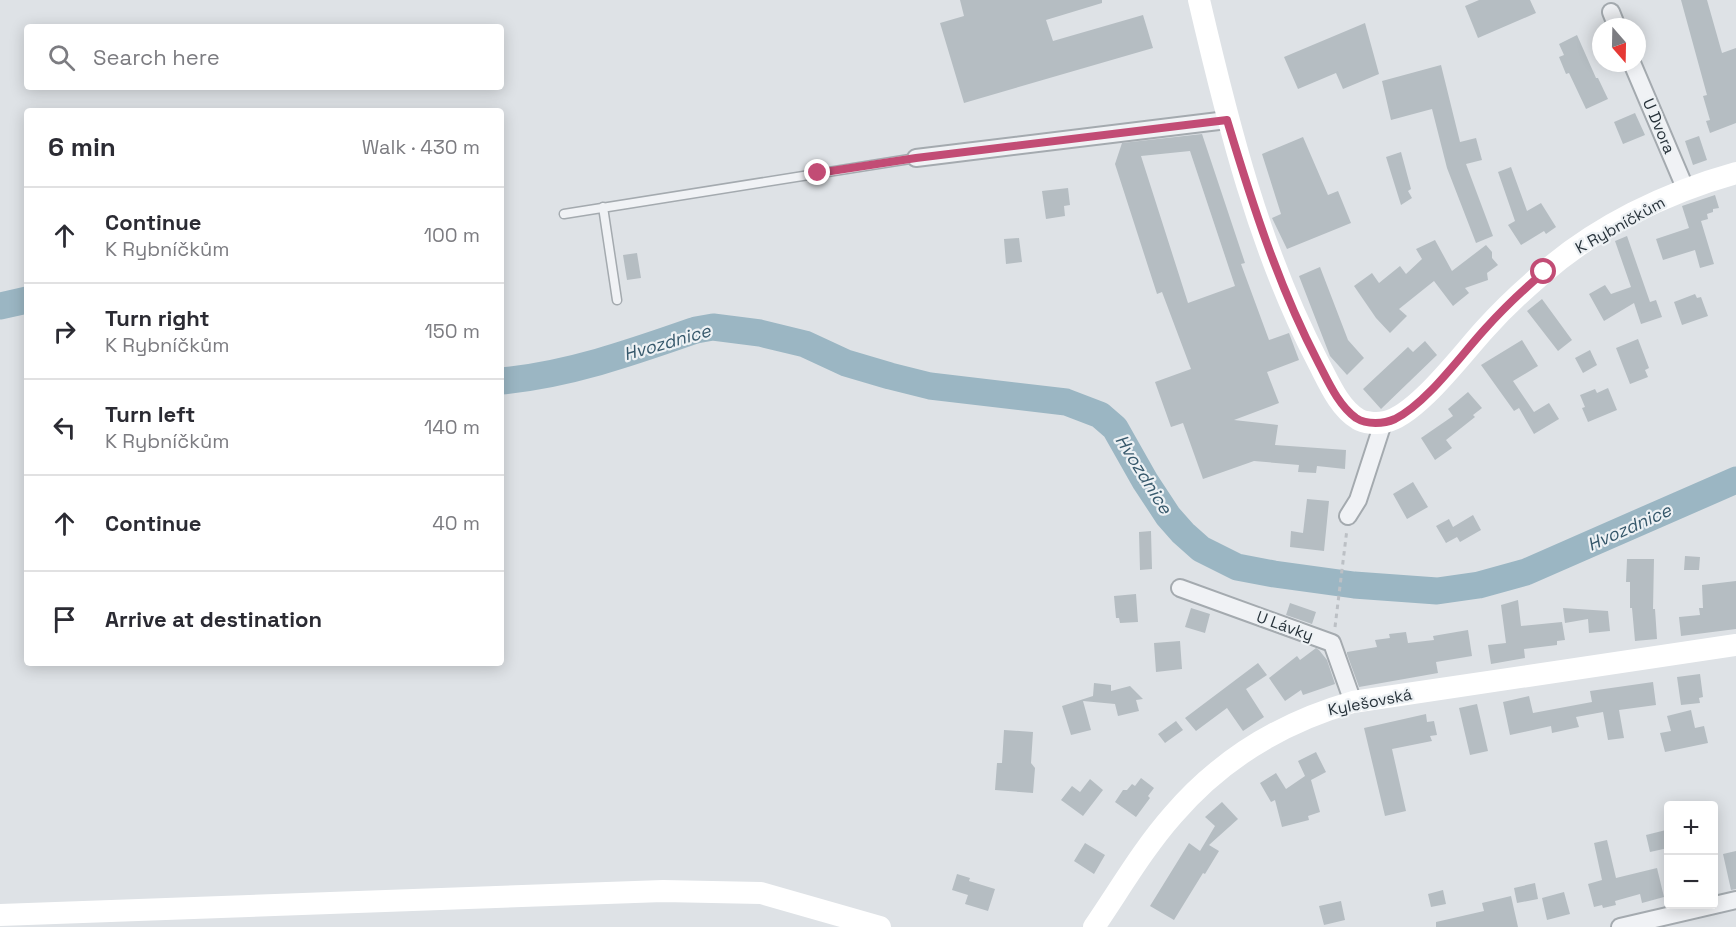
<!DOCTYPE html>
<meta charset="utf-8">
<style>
body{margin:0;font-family:"Space Grotesk",sans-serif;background:#f2f2f3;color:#2b2b33}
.controls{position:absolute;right:18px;bottom:18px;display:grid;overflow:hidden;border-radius:6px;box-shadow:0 3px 15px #0003}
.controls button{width:54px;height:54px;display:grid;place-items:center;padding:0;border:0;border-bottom:2px solid #e1e1e2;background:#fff;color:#2b2b33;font:30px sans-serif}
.compass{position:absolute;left:1592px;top:18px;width:54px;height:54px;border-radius:50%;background:#fff;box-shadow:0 3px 15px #0003;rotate:160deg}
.stop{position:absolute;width:18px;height:18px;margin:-14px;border:4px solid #c24c75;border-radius:50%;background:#fff}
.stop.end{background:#c24c75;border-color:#fff;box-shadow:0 2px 6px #0008}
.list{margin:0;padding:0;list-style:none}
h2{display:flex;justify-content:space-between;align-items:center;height:78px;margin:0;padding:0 24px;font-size:26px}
h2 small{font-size:20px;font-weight:400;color:#7c7c81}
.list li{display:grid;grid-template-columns:39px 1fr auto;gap:18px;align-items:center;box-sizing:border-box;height:96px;padding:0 24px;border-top:2px solid #e1e1e2}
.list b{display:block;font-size:22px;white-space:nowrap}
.list p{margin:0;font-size:20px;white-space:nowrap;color:#7c7c81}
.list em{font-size:20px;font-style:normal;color:#7c7c81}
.icon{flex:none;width:33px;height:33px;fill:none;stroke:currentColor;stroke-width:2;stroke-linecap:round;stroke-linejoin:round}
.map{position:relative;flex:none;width:1736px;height:927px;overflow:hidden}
.search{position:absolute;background:#fff;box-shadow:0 3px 15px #0003;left:24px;top:24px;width:480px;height:66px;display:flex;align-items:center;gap:15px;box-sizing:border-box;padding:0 21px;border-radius:6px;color:#7c7c81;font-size:22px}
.panel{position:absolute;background:#fff;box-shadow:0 3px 15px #0003;left:24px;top:108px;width:480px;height:558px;border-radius:6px}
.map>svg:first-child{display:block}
</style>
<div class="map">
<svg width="1736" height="927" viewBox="0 0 1736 927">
<rect width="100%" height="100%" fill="#dee2e6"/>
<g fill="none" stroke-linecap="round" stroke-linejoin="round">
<!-- river -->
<path stroke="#9bb6c3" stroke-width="27" d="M 0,306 L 27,300
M 501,381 C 568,375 633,352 696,330 L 713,327 L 760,333 L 805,344 L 846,363 L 890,376 L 930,386 L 1066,402 L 1100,415 L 1115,428 L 1145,481 L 1168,516 L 1183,533 L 1201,549 L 1237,567 L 1274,574 L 1354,585 L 1437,591 L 1479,585 L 1526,572 L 1736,480"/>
</g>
<!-- building -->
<path fill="#b5bdc2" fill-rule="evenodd" d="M 960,0 L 1102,0 L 1102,3 L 1046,20 L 1053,41 L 1143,15 L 1153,48 L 964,103 L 940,23 L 964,16 Z
M 1479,0 L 1530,0 L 1536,13 L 1478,38 L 1465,6 Z
M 1681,0 L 1707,0 L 1722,53 L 1736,48 L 1736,123 L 1710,133 L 1706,121 L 1710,120 L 1703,96 L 1707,95 Z
M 1365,23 L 1379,74 L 1343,89 L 1336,73 L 1298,89 L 1284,57 Z
M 1577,35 L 1596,78 L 1598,78 L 1608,99 L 1586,109 L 1569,73 L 1566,74 L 1559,57 L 1564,55 L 1559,44 Z
M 1441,65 L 1460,142 L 1476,138 L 1482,160 L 1466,164 L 1493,236 L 1476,243 L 1447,168 L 1432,109 L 1391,120 L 1382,81 Z
M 1635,113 L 1645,135 L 1623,144 L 1614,122 Z
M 1202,134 L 1245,263 L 1241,264 L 1269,340 L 1289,333 L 1299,360 L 1267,372 L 1279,403 L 1234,420 L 1278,425 L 1275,445 L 1346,450 L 1345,469 L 1317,466 L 1316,473 L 1298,472 L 1299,465 L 1254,461 L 1203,479 L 1183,423 L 1171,427 L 1155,382 L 1191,369 L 1162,292 L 1157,294 L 1115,164 L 1122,143 ZM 1190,151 L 1235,286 L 1188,303 L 1141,156 Z
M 1699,136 L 1707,160 L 1693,165 L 1685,141 Z
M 1303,137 L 1328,195 L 1338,191 L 1351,223 L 1287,249 L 1272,218 L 1281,214 L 1262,154 Z
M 1401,152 L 1411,189 L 1408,191 L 1412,198 L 1401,205 L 1386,157 Z
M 1511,167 L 1527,211 L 1541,203 L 1556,227 L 1546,234 L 1544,231 L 1521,245 L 1508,225 L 1515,221 L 1498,172 Z
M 1068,188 L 1070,205 L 1064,206 L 1065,216 L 1046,219 L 1042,191 Z
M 1715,195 L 1719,208 L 1713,209 L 1713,212 L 1707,214 L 1708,219 L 1701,221 L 1714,264 L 1700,268 L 1695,250 L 1663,260 L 1656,239 L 1689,228 L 1682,206 Z
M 1627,236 L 1650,302 L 1656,300 L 1662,317 L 1641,324 L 1634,303 L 1604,321 L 1589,294 L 1605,285 L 1611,294 L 1631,287 L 1615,241 Z
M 1019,238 L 1022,262 L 1006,264 L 1004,239 Z
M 1435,240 L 1452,271 L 1486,245 L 1492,252 L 1492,258 L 1498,265 L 1487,273 L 1488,280 L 1465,288 L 1469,293 L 1453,306 L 1434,281 L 1399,309 L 1407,316 L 1390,333 L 1376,318 L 1354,286 L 1372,273 L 1379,283 L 1400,266 L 1406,274 L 1422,259 L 1416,249 Z
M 637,253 L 641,278 L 627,280 L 623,255 Z
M 1320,267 L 1348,340 L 1364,358 L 1347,375 L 1330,356 L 1299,276 Z
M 1695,294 L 1697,298 L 1701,297 L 1708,316 L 1682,325 L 1674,302 Z
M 1542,299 L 1572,340 L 1558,351 L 1527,311 Z
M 1638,339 L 1649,368 L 1645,370 L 1648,377 L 1630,384 L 1616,348 Z
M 1522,340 L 1538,366 L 1513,381 L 1534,412 L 1549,403 L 1559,419 L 1534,434 L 1519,408 L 1514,411 L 1481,365 Z
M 1425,341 L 1437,355 L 1381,409 L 1363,389 L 1408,347 L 1413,352 Z
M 1590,350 L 1597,365 L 1583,373 L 1575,358 Z
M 1608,388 L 1617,410 L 1588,422 L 1582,408 L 1585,407 L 1580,395 L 1595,389 L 1597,393 Z
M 1468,392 L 1482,408 L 1473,415 L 1475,417 L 1446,440 L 1452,448 L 1435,460 L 1421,438 L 1453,416 L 1448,409 Z
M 1413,482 L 1428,507 L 1407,519 L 1393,494 Z
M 1307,499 L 1329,501 L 1324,551 L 1290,547 L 1291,531 L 1303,533 Z
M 1473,515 L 1481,530 L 1460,542 L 1457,537 L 1446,543 L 1436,526 L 1449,519 L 1453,527 Z
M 1151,531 L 1152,569 L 1140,570 L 1139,532 Z
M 1685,556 L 1700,557 L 1699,570 L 1684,570 Z
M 1627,559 L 1654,559 L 1653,609 L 1655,609 L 1657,639 L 1635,641 L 1632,608 L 1630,608 L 1630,582 L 1626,582 Z
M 1736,581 L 1736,629 L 1681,636 L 1679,617 L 1700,615 L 1699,608 L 1703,608 L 1702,585 Z
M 1136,594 L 1138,622 L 1120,623 L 1119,618 L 1116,618 L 1114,596 Z
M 1518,600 L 1521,626 L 1562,622 L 1565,640 L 1557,641 L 1557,645 L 1524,649 L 1525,658 L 1491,664 L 1488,645 L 1506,643 L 1501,605 Z
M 1290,603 L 1316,612 L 1312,624 L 1286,615 Z
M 1191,608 L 1210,614 L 1205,633 L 1185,627 Z
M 1563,608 L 1608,611 L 1610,631 L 1589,633 L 1588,619 L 1565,623 Z
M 1468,630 L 1472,656 L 1436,662 L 1438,673 L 1359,687 L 1347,654 L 1347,652 L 1377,647 L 1375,640 L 1390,638 L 1389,634 L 1406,632 L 1408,643 L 1434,640 L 1433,636 Z
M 1180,641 L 1182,669 L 1156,672 L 1154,643 Z
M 1316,648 L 1319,650 L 1327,660 L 1335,684 L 1303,695 L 1301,690 L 1285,701 L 1269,678 L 1297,656 L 1300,660 Z
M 1258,663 L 1267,675 L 1246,689 L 1264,717 L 1243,731 L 1227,708 L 1196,731 L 1185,718 Z
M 1700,674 L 1703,697 L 1699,698 L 1700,703 L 1681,705 L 1677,677 Z
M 1653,682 L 1656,705 L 1619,710 L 1624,738 L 1608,740 L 1603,712 L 1576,717 L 1579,727 L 1552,733 L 1551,726 L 1510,735 L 1503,702 L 1529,696 L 1533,713 L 1592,702 L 1590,691 Z
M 1094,683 L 1111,685 L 1111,691 L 1130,686 L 1143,699 L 1136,700 L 1139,711 L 1118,716 L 1115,704 L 1083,701 L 1091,730 L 1071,735 L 1062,706 L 1093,696 Z
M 1477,704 L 1488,751 L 1470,755 L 1459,708 Z
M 1691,710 L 1695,728 L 1704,726 L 1708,743 L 1665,752 L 1660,733 L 1671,731 L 1667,716 Z
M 1426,714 L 1427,722 L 1434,721 L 1437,735 L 1430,736 L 1432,741 L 1392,749 L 1406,811 L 1385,816 L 1364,728 Z
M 1176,721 L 1183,730 L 1165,743 L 1158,734 Z
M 1004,730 L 1033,732 L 1031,763 L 1035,768 L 1033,793 L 995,790 L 997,763 L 1002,763 Z
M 1316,752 L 1326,772 L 1311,780 L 1320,812 L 1308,816 L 1309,820 L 1282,827 L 1275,800 L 1271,802 L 1260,783 L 1276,773 L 1286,789 L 1305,776 L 1298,761 Z
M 1141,778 L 1154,788 L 1148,796 L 1150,798 L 1136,817 L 1115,802 L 1123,790 L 1127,790 L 1132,784 L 1135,786 Z
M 1090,779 L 1103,790 L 1083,816 L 1061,800 L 1072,786 L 1080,792 Z
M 1222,802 L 1238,819 L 1209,845 L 1219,851 L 1205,874 L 1203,873 L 1174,920 L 1150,906 L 1189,843 L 1200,851 L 1215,826 L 1205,817 Z
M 1666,830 L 1668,848 L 1650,852 L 1646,835 Z
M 1607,840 L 1616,878 L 1657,868 L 1664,897 L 1642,903 L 1640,894 L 1615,901 L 1616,905 L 1603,908 L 1602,905 L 1594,907 L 1588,884 L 1602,880 L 1594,843 Z
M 1085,843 L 1105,855 L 1094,874 L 1074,861 Z
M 1736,851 L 1736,889 L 1731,890 L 1723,854 Z
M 957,874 L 970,878 L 969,881 L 995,889 L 988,911 L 965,904 L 968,895 L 952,890 Z
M 1535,883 L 1538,899 L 1517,903 L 1514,888 Z
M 1443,890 L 1446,904 L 1431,907 L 1428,894 Z
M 1564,892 L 1570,914 L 1547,920 L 1542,898 Z
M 1511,896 L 1518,927 L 1436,927 L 1436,922 L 1484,911 L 1482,903 Z
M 1341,901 L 1345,920 L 1324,925 L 1319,906 Z"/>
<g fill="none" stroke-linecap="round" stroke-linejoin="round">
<defs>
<path id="lane" d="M 603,207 L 617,300
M 564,214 L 916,158"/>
<path id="street" d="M 1611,12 L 1617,27
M 1632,63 L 1686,190
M 916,158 L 1227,120
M 1348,516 L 1358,500 L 1383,423
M 1180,588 L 1332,643 L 1353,702
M 1620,927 L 1736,900"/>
</defs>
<!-- lane casing -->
<use href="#lane" stroke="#a4aaaf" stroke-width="11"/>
<!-- street casing -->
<use href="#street" stroke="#a4aaaf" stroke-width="20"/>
<!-- path -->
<path stroke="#bcc0c5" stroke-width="3" stroke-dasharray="4.5 4.5" stroke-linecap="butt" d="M 1335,627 L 1347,529"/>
<!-- lane -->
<use href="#lane" stroke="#f0f2f5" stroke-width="8"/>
<!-- street -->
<use href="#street" stroke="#f0f2f5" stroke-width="16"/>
<!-- secondary -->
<path stroke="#fff" stroke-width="22" d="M 1199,0 C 1228,124 1259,249 1318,362 C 1328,381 1339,408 1358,419 C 1364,423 1377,424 1385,422 C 1416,416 1462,354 1485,329 C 1502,310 1521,292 1541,275 C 1595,227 1667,192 1736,173
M 0,915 L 663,891 L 761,893 L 880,927
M 1094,927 C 1120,889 1143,849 1173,815 C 1221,759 1283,722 1353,702 L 1736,645"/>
</g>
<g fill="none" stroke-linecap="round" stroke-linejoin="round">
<!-- route -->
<path stroke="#c24c75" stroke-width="8" d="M 818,173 L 916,158 L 1227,120 C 1252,203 1278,285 1318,362 C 1328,381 1338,405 1356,418 C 1367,425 1384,424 1395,419 C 1427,403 1461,355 1485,329 C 1503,309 1523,290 1544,272"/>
</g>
<g text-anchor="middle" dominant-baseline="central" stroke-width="4.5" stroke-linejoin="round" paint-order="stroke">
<!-- street labels -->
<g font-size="16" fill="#28333b" stroke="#edf1f4">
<text transform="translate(1659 126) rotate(67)">U Dvora</text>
<text transform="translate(1620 225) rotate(-29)">K Rybníčkům</text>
<text transform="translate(1285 626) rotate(20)">U Lávky</text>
<text transform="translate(1370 702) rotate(-11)">Kylešovská</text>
</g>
<!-- water labels -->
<g font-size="18" font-style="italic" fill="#36586b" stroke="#edf1f4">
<text transform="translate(667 342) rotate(-16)">Hvozdnice</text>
<text transform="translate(1144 474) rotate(58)">Hvozdnice</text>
<text transform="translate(1629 527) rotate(-24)">Hvozdnice</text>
</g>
</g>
</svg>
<div class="controls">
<button>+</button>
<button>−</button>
</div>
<svg class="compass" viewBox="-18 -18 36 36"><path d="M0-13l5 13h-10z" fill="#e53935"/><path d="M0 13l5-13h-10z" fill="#7c7c81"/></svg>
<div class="stop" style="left:1544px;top:272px"></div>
<div class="stop end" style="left:818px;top:173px"></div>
<div class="search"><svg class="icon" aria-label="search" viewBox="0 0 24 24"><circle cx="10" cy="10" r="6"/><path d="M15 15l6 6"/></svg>Search here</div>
<section class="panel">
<h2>6 min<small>Walk · 430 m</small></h2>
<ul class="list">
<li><svg class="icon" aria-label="ahead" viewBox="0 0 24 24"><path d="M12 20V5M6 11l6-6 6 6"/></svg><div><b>Continue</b><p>K Rybníčkům</p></div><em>100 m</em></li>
<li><svg class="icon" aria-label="right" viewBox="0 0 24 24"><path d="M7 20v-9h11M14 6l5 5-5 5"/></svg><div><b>Turn right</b><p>K Rybníčkům</p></div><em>150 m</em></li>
<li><svg class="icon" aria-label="left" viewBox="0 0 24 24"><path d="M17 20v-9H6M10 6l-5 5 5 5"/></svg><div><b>Turn left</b><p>K Rybníčkům</p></div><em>140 m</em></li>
<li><svg class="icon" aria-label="ahead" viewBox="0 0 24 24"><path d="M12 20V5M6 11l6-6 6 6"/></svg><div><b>Continue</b></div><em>40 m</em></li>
<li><svg class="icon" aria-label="arrive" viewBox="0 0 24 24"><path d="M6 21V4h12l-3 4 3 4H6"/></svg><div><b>Arrive at destination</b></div></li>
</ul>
</section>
</div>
